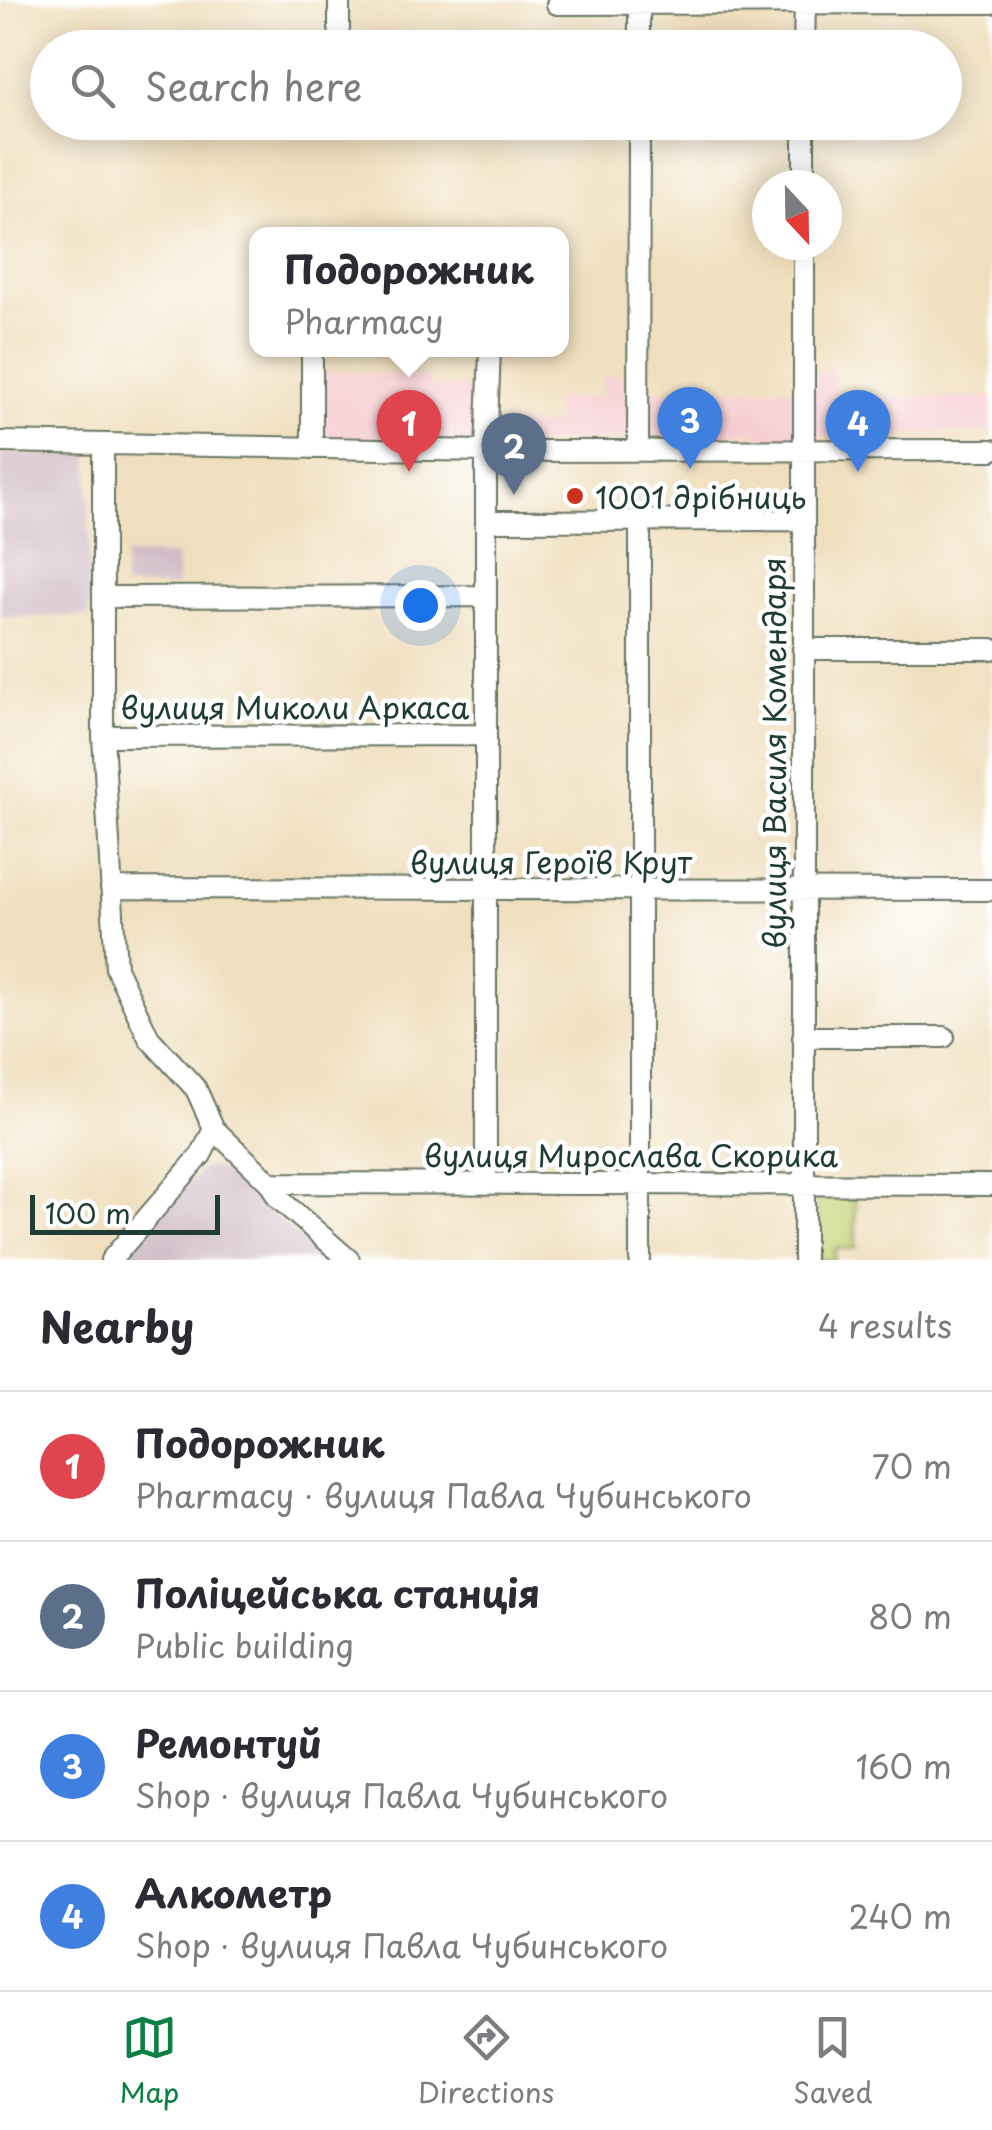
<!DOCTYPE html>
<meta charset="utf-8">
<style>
body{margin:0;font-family:"Playpen Sans",sans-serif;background:#f7f7f7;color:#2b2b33}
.compass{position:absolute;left:752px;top:170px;width:90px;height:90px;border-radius:50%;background:#fff;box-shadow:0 5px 25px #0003;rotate:158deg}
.scale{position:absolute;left:30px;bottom:25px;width:190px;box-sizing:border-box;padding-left:10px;border:5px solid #1f3d34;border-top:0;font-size:28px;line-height:35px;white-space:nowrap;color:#1f3d34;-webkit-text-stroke:8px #fff;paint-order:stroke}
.you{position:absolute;left:420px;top:605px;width:35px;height:35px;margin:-25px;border:8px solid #fff;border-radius:50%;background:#1a73e8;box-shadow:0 0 0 15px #1a73e833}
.badge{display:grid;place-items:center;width:65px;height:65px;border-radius:50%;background:#0b8043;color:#fff;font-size:32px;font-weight:700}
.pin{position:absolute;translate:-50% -82px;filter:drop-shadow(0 2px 5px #0008)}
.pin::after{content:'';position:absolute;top:52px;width:35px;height:30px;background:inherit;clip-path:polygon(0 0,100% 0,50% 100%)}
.popup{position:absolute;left:249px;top:227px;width:320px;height:130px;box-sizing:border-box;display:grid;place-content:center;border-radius:20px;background:#fff;filter:drop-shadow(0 2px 8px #0005);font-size:32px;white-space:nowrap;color:#7c7c81}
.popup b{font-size:38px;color:#2b2b33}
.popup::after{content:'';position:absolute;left:50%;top:100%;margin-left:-20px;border:20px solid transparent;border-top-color:#fff}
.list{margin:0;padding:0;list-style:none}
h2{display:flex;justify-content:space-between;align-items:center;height:130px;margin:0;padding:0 40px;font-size:42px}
h2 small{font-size:32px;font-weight:400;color:#7c7c81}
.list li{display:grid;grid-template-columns:65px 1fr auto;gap:30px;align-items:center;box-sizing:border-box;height:150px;padding:0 40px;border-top:2px solid #e1e1e2}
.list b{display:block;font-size:38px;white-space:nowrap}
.list p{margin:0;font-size:32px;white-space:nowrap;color:#7c7c81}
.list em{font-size:32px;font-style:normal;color:#7c7c81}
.icon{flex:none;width:55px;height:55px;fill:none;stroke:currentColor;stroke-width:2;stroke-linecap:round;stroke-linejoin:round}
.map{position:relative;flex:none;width:992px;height:1260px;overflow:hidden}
.search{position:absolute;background:#fff;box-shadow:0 5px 25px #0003;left:30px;right:30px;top:30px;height:110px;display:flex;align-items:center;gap:25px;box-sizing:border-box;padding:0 35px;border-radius:55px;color:#7c7c81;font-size:38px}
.sheet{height:730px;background:#fff}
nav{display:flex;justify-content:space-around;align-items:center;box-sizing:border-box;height:140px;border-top:2px solid #e1e1e2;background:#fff;font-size:28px;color:#7c7c81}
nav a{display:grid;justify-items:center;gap:5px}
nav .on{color:#0b8043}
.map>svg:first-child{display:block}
</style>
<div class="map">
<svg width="992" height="1260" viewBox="0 0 992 1260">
<rect width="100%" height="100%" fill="#fff"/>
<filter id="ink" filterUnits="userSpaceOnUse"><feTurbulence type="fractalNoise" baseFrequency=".01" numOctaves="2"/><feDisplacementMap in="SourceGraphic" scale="20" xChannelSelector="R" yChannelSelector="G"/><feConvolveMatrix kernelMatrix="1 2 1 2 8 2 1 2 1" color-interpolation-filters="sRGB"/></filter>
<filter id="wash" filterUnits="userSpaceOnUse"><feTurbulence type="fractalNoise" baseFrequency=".0048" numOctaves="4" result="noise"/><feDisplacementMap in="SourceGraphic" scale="40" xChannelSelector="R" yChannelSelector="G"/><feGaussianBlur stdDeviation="2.25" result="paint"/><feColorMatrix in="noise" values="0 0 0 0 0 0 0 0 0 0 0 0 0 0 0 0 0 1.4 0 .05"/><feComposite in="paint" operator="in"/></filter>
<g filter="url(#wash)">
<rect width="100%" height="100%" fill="#f0dfbe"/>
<!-- built -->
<path fill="#f7cfd3" d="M 814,370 L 833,370 L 834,399 L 992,396 L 992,432 L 814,436 L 797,443 L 760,446 L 756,433 L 558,442 L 315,443 L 314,371 L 428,376 L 431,388 L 479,387 L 481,425 L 555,424 L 554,398 L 602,398 L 602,375 L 623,375 L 624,391 L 786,388 L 814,387 Z"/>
<!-- industrial -->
<path fill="#d2bdc7" d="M 0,454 L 89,454 L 89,616 L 0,617 Z
M 125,555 L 177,555 L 177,587 L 124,587 Z
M 214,1167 L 223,1171 L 325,1260 L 121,1260 L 202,1168 Z"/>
<!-- green -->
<path fill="#c5d173" stroke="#728754" stroke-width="2.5" d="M 855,1190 L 856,1248 L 835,1249 L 834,1260 L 818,1260 L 817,1191 Z"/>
</g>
<g filter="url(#ink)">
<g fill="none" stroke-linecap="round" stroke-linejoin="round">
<defs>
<path id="minor" d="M 339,0 L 339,29
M 557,4 L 992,3
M 639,48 L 639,0
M 804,48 L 805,3
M 804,185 L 804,122
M 0,442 L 486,451 L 992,450
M 103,444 L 103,736 L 116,968 L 149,1038 L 196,1089 L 214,1129 L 270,1183 L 278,1198 L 349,1260
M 312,448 L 312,350
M 638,450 L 639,122
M 486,521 L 803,520
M 640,521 L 640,1260
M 103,597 L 486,596
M 803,649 L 992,649
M 103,736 L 486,735
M 111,888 L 992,890
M 803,1037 L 944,1037
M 270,1183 L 992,1185
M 486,1184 L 486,451 L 490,350
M 111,1260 L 201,1155 L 214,1129
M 804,1260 L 804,245"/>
</defs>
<!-- minor casing -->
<use href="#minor" stroke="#687664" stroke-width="24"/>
<!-- minor -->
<use href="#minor" stroke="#fff" stroke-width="20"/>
</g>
</g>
<!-- markers -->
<circle fill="#c8321e" stroke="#fff" stroke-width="4" cx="575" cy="496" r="10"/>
<g text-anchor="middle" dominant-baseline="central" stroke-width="9" stroke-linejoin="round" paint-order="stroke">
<!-- poi labels -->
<g font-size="30" fill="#1f3d34" stroke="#fff" text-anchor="start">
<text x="595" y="496">1001 дрібниць</text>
</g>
<!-- street labels -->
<g font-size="30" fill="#1f3d34" stroke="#fff">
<text x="295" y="706">вулиця Миколи Аркаса</text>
<text transform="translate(773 753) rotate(-90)">вулиця Василя Комендаря</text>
<text x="551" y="861">вулиця Героїв Крут</text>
<text x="631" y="1154">вулиця Мирослава Скорика</text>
</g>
</g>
</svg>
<svg class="compass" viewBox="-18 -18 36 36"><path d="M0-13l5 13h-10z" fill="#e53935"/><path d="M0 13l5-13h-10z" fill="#7c7c81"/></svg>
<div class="scale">100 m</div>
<div class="you"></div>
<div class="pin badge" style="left:409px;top:472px;background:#e0444e">1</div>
<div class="popup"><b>Подорожник</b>Pharmacy</div>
<div class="pin badge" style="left:514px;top:495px;background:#5c6f8a">2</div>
<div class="pin badge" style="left:690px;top:469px;background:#3f7fe0">3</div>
<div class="pin badge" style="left:858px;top:472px;background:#3f7fe0">4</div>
<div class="search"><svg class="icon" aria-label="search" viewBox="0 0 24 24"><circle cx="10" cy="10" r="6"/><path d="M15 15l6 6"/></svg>Search here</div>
</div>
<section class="sheet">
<h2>Nearby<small>4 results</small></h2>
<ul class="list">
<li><span class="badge" style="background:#e0444e">1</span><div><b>Подорожник</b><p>Pharmacy · вулиця Павла Чубинського</p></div><em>70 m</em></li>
<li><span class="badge" style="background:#5c6f8a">2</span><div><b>Поліцейська станція</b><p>Public building</p></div><em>80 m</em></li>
<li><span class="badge" style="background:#3f7fe0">3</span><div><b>Ремонтуй</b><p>Shop · вулиця Павла Чубинського</p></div><em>160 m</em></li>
<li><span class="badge" style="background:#3f7fe0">4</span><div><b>Алкометр</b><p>Shop · вулиця Павла Чубинського</p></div><em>240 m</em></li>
</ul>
</section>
<nav>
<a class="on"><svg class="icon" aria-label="map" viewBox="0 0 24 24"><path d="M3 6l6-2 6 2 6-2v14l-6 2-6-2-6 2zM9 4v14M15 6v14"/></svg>Map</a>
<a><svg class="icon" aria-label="directions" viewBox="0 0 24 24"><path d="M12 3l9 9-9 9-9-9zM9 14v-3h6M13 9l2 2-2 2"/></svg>Directions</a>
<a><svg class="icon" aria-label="saved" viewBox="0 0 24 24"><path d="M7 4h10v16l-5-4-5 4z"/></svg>Saved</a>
</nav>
